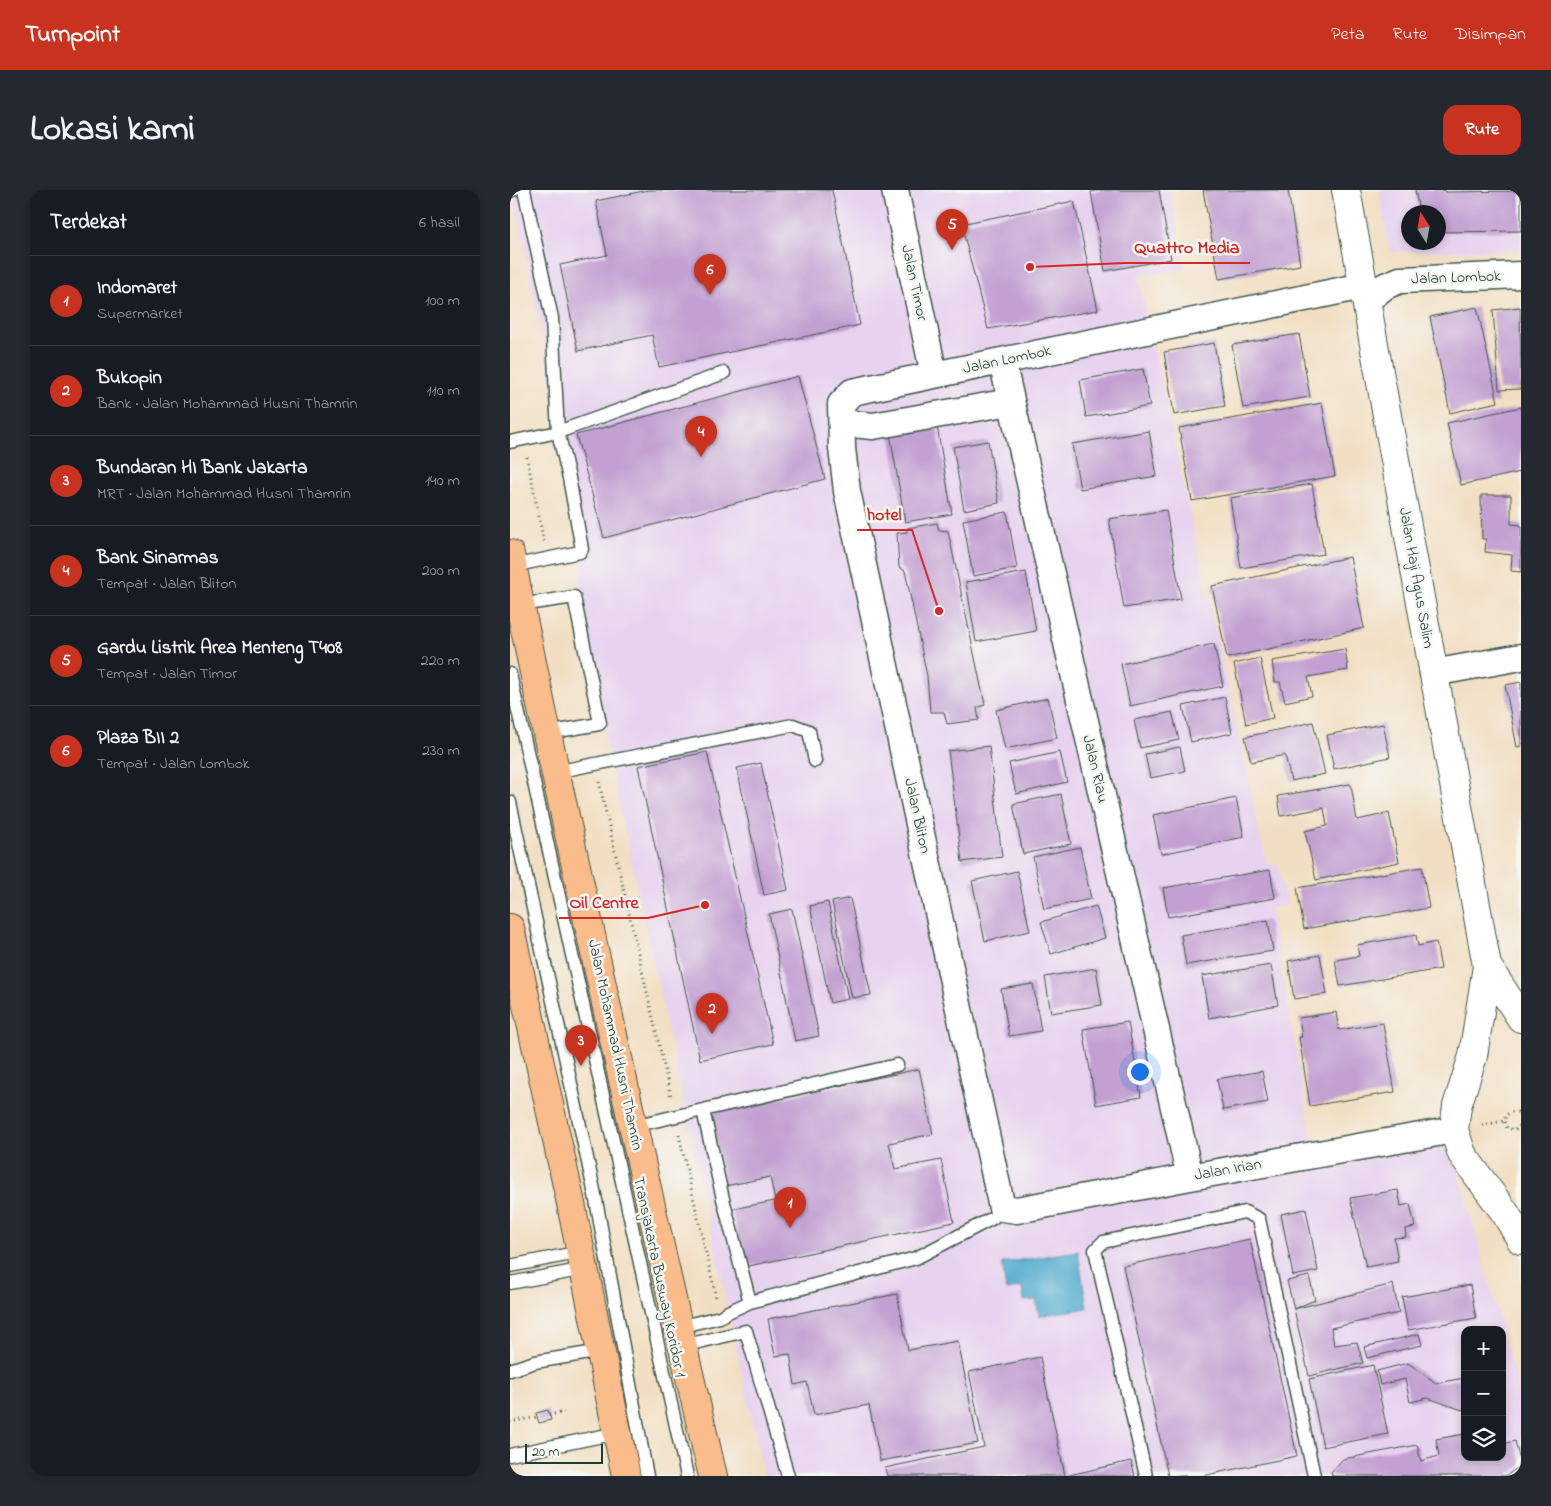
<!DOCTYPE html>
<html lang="id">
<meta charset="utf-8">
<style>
body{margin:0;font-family:"Indie Flower",sans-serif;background:#242831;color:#f1f3f6}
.controls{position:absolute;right:15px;bottom:15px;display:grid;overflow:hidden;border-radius:10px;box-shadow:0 2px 8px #0003}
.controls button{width:45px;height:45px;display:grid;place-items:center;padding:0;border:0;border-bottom:1px solid #363941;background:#171b24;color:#f1f3f6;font:25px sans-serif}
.compass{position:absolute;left:891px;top:15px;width:45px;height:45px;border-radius:50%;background:#171b24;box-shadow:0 2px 8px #0003;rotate:349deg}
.scale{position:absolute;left:15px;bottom:12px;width:78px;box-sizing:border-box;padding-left:5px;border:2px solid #1f3d34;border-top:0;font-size:14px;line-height:18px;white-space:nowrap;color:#1f3d34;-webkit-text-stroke:4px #f6f6f2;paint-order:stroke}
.you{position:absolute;left:629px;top:881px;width:18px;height:18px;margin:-12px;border:4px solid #fff;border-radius:50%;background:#1a73e8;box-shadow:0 0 0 8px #1a73e833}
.badge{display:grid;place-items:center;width:32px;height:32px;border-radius:50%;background:#c8321e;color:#fff;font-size:16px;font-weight:700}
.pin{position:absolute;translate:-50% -41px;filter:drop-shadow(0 1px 2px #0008)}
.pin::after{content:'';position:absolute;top:26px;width:18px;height:15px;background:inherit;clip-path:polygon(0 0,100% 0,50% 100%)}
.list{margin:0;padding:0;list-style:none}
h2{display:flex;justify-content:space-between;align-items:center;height:65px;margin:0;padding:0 20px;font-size:21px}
h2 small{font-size:16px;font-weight:400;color:#9ea1a6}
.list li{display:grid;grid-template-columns:32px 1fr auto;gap:15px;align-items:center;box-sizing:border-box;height:90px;padding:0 20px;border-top:1px solid #363941}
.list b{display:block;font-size:19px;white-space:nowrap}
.list p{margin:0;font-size:16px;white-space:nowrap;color:#9ea1a6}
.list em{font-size:16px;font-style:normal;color:#9ea1a6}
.icon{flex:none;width:28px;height:28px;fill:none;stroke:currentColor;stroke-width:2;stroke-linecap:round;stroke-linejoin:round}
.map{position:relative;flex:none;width:1011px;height:1286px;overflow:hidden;border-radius:15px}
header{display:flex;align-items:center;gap:30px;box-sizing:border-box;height:70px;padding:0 25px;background:#c8321e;color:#fff}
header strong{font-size:24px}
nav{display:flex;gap:28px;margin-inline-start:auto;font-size:18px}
.intro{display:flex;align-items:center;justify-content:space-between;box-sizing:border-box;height:120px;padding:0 30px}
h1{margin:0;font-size:35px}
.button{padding:12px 22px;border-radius:15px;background:#c8321e;color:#fff;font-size:18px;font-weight:700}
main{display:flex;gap:30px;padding:0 30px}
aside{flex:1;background:#171b24;border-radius:15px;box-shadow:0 2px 8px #0003}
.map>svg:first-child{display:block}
</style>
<header>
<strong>Turnpoint</strong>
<nav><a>Peta</a><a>Rute</a><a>Disimpan</a></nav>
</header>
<div class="intro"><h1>Lokasi kami</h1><a class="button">Rute</a></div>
<main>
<aside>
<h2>Terdekat<small>6 hasil</small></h2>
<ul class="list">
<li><span class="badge">1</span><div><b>Indomaret</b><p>Supermarket</p></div><em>100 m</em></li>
<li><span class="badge">2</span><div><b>Bukopin</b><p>Bank · Jalan Mohammad Husni Thamrin</p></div><em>110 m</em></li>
<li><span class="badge">3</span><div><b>Bundaran HI Bank Jakarta</b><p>MRT · Jalan Mohammad Husni Thamrin</p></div><em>140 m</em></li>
<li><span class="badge">4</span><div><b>Bank Sinarmas</b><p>Tempat · Jalan Bliton</p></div><em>200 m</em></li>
<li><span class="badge">5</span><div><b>Gardu Listrik Area Menteng T408</b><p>Tempat · Jalan Timor</p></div><em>220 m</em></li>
<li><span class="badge">6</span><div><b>Plaza BII 2</b><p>Tempat · Jalan Lombok</p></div><em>230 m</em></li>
</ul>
</aside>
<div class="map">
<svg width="1011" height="1286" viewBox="0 0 1011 1286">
<rect width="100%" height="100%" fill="#f6f6f2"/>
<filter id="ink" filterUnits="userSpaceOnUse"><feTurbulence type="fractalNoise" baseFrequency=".02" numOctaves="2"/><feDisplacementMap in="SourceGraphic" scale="10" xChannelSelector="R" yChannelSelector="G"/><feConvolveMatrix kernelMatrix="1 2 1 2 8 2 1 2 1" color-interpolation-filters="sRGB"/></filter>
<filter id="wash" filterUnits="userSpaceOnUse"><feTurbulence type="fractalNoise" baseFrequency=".0096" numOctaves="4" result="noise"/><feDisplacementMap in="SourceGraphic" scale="20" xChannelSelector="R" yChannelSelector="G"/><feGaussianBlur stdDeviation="1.12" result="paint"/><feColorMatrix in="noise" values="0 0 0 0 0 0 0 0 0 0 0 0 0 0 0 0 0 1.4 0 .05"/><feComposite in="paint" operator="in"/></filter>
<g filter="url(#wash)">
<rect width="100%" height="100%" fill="#f2dfc3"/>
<!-- built -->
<path fill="#e7d2ef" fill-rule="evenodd" d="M 3,0 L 660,0 L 676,79 L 628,86 L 757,676 L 767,674 L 777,715 L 760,718 L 802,949 L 942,957 L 1011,1208 L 1011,1286 L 254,1286 L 100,572 L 73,437 L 68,406 L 75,363 ZM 955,1140 L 992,1140 L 992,1267 L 955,1267 Z
M 869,0 L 1011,0 L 1011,60 L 880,62 ZM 898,22 L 928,22 L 928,52 L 898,52 Z"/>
<!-- water -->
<path fill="#50aace" stroke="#387481" d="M 568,1061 L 577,1118 L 529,1126 L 526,1110 L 514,1111 L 512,1097 L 496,1100 L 492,1073 Z"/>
<g id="blocks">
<!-- building -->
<path fill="#c2a0d2" d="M 138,0 L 322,0 L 350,135 L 149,177 L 142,145 L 68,161 L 50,75 L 97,65 L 86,11 Z
M 592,0 L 649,0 L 661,69 L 595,81 L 581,2 Z
M 693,0 L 778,0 L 790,75 L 709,89 Z
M 905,0 L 935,0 L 936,2 L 1011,1 L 1011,41 L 928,42 L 928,22 L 909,22 Z
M 564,11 L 588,120 L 478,139 L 451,34 Z
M 967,117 L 988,212 L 940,223 L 920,127 Z
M 1010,117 L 1011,199 L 989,200 L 983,120 Z
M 789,144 L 800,207 L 733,218 L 722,155 Z
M 704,153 L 715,216 L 664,225 L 654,162 Z
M 633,179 L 640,216 L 576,227 L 570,190 Z
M 288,186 L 315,289 L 94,348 L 66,245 Z
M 812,213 L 825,286 L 682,311 L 669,238 Z
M 1011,217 L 1011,282 L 951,295 L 937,233 Z
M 426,230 L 442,324 L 395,332 L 379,238 Z
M 639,241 L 647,286 L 570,299 L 562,254 Z
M 478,251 L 489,313 L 454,320 L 443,257 Z
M 802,294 L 814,364 L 731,378 L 720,308 Z
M 971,305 L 1001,305 L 1001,334 L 1011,335 L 1011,382 L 1001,381 L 1002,365 L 975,362 L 976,349 L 972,349 Z
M 656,320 L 671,409 L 614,418 L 599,329 Z
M 497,322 L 507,378 L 463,386 L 453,330 Z
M 427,333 L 429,340 L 438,341 L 475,515 L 467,518 L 469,530 L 437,534 L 434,522 L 420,522 L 417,486 L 398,395 L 395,381 L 389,377 L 387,343 L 397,342 L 397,338 Z
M 840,367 L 854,438 L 717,468 L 702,396 Z
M 516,382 L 526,441 L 466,452 L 456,392 Z
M 704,454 L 713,496 L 620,516 L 611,474 Z
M 835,459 L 838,480 L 798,487 L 802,506 L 775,512 L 770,492 L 765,492 L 762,471 Z
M 750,468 L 763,528 L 736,534 L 724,474 Z
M 1011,492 L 1011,556 L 1007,557 L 995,495 Z
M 715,507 L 722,543 L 681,552 L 673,516 Z
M 538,508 L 547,548 L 495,559 L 486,520 Z
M 662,522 L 669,550 L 630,558 L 624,530 Z
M 803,532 L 815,584 L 781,591 L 775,565 L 741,572 L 735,547 Z
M 873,534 L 880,567 L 824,579 L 817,545 Z
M 479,556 L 492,667 L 452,672 L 438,561 Z
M 670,557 L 675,581 L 640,588 L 635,564 Z
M 197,562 L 263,854 L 190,870 L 128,576 Z
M 550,562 L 557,592 L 506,604 L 499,573 Z
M 251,573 L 278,700 L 254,705 L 227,578 Z
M 840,594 L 841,595 L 847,630 L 879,623 L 889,672 L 806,690 L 795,641 L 817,636 L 814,618 L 771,626 L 768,606 Z
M 551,604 L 561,654 L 513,664 L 503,614 Z
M 726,608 L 734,647 L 651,664 L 643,625 Z
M 570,657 L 581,709 L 534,719 L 523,667 Z
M 912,677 L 919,718 L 794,739 L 787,698 Z
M 760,680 L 765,708 L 658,727 L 653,698 Z
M 507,681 L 520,741 L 475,751 L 462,691 Z
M 340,708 L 361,805 L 342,808 L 322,712 Z
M 318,712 L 338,809 L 320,813 L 300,716 Z
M 586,716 L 595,748 L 541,764 L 531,732 Z
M 282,719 L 309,846 L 285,851 L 259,724 Z
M 758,730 L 763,761 L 676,775 L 671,745 Z
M 906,745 L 908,756 L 926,752 L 931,779 L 830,796 L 825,770 L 849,766 L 847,755 Z
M 810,765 L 817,804 L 784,809 L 778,771 Z
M 761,775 L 768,815 L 699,828 L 692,786 Z
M 586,778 L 592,815 L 541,823 L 535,787 Z
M 523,794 L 531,841 L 499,846 L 491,799 Z
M 826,822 L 829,840 L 873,833 L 885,902 L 800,916 L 789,847 L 792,847 L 789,828 Z
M 618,832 L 631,907 L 586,915 L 573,839 Z
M 409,879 L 423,944 L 379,953 L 385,979 L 431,970 L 444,1032 L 234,1077 L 222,1019 L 265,1011 L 260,987 L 215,996 L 200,923 Z
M 752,881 L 758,912 L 713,920 L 707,889 Z
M 888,1000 L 891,1016 L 900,1014 L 905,1037 L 895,1039 L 896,1047 L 884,1048 L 888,1071 L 856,1077 L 840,1008 Z
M 796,1019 L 808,1081 L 783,1086 L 771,1024 Z
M 740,1049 L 787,1266 L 692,1286 L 658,1286 L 613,1076 Z
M 799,1086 L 805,1110 L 784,1119 L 777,1091 Z
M 883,1094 L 889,1123 L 821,1138 L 824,1155 L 847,1152 L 853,1173 L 799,1186 L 784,1119 Z
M 960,1095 L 966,1128 L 898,1140 L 892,1107 Z
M 387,1104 L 398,1160 L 448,1151 L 468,1253 L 370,1271 L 359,1215 L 304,1225 L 297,1192 L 285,1195 L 280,1164 L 265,1166 L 258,1129 Z
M 909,1144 L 912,1155 L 857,1168 L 854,1157 Z
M 530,1167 L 555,1286 L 621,1271 L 625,1286 L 377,1286 L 375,1278 L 474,1257 L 459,1182 Z
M 898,1173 L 926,1193 L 955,1188 L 955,1218 L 952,1220 L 918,1208 L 900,1212 L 895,1189 L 870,1195 L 867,1181 Z
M 863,1175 L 878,1244 L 813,1257 L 799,1189 Z
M 38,1220 L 41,1230 L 29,1233 L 26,1223 Z
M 955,1244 L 955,1267 L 992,1267 L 992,1254 L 1005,1251 L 1011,1275 L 996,1286 L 822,1286 L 821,1282 L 833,1269 L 907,1255 L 911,1271 L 929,1266 L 926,1249 Z"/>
</g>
</g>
<g filter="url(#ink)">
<use href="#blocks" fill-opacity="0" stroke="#3f5549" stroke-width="1"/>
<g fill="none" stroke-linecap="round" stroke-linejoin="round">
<defs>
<path id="service" d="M 14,0 L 42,128 L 48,242 L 214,183
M 0,1 L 3,0
M 0,252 L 48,242 L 59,288 L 72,359 L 70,362 L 2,376
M 10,415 L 64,407 L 90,533 L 89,534 L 37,543
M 0,484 L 177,1286
M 45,582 L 283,535 L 299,541 L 305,571
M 0,612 L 85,1005 L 137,1286
M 193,920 L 387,875
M 123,936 L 193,920 L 213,1009 L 240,1112
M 0,1076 L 71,1062
M 0,1093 L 75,1079
M 168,1137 L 210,1127 L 218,1122 L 240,1112 L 406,1068 L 483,1028
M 172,1156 L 236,1141 L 278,1286
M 0,1180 L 25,1172 L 91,1161
M 0,1265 L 107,1243
M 636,1286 L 585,1060 L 593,1052 L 735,1022 L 749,1029 L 804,1286"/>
<path id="minor" d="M 385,0 L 424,185
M 853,96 L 342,202 L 331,214 L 332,258 L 337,301 L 492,1018 L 507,1020 L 680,987 L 944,940
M 856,111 L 875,96 L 890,90 L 1011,85
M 492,171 L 680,987
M 332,233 L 363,236 L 500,212
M 923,483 L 1011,467"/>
<path id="tertiary" d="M 836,0 L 977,776 L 963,866 L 947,916 L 944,940 L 952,964 L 996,1024 L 1011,1050
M 977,776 L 1011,828"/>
<path id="primary" d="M 0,364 C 26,499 57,633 86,768 C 124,941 162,1114 203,1286
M 0,738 L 60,1009 L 116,1286"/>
</defs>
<!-- service casing -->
<use href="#service" stroke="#3f5549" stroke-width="15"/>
<!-- minor casing -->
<use href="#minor" stroke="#3f5549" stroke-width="29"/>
<!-- tertiary casing -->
<use href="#tertiary" stroke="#3f5549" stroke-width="30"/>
<!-- primary casing -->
<use href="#primary" stroke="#3f5549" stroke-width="30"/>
<!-- path -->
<path stroke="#3f5549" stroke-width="3" stroke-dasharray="1 4" stroke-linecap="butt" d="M 17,267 L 34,352
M 89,592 L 161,907
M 1011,926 L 1007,922 L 1001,922 L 996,925 L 994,931 L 997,938 L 1005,940 L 1011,935
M 972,935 L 994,931
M 169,945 L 206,1107
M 39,1225 L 54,1222
M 0,1232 L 27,1227"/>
<!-- service -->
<use href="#service" stroke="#fff" stroke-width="12"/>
<!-- minor -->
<use href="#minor" stroke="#fff" stroke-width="26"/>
<!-- tertiary -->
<use href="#tertiary" stroke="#fff" stroke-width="28"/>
<!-- primary -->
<use href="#primary" stroke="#fabc8b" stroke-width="28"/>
</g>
</g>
<g text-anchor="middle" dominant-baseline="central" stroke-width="5" stroke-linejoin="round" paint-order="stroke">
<!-- street labels -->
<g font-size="16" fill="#1f3d34" stroke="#f6f6f2">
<text transform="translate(946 88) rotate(-2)">Jalan Lombok</text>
<text transform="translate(404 93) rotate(78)">Jalan Timor</text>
<text transform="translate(497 170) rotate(-12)">Jalan Lombok</text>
<text transform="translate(906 388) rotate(80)">Jalan Haji Agus Salim</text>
<text transform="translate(585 579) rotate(77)">Jalan Riau</text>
<text transform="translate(407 626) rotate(78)">Jalan Bliton</text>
<text transform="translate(105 855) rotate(78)">Jalan Mohammad Husni Thamrin</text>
<text transform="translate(718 980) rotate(-10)">Jalan Irian</text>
<text transform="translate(149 1087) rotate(78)">Transjakarta Busway Koridor 1</text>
</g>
</g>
<!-- callouts -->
<path fill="none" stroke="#d62828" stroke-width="2" d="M520 77L615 73H740M429 421L402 340H347M195 715L138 728H49"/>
<g fill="#d62828" stroke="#f6f6f2" stroke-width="2">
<circle cx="520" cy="77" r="5"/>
<circle cx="429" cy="421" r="5"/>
<circle cx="195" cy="715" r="5"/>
</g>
<g font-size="18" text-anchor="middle" font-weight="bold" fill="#d62828" stroke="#f6f6f2" stroke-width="5" stroke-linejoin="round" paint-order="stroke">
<text x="677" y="63">Quattro Media</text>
<text x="374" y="330">hotel</text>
<text x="94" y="718">Oil Centre</text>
</g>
</svg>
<div class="controls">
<button>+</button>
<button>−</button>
<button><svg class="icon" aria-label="layers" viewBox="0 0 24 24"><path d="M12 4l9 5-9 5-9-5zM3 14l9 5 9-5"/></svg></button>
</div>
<svg class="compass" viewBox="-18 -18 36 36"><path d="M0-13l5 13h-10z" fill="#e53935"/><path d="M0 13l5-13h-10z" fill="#9ea1a6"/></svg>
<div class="scale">20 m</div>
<div class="you"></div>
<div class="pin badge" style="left:280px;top:1038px">1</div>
<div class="pin badge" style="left:202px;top:844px">2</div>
<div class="pin badge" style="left:71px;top:876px">3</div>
<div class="pin badge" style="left:191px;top:267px">4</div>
<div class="pin badge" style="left:442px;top:60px">5</div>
<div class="pin badge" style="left:200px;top:105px">6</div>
</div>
</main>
